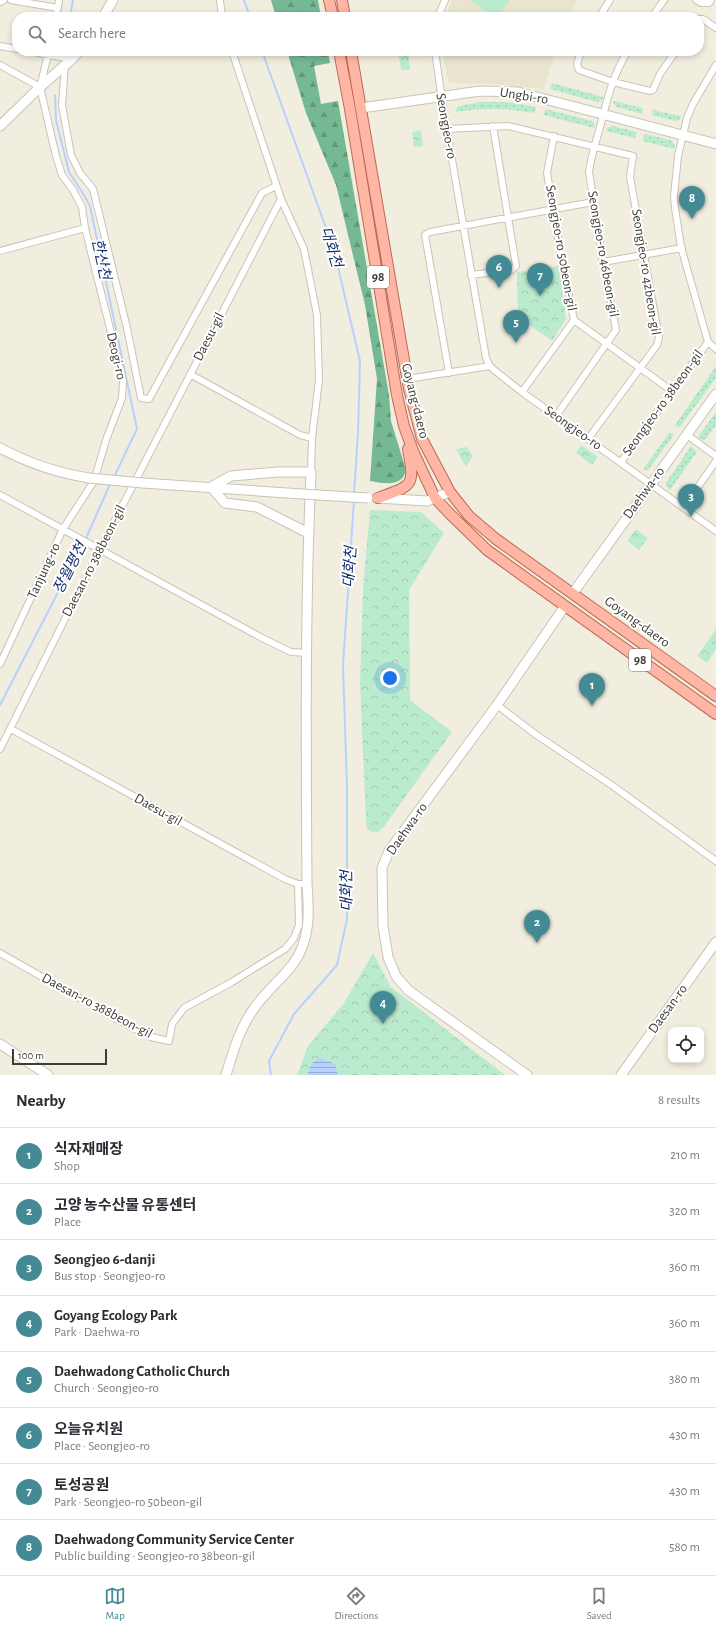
<!DOCTYPE html>
<meta charset="utf-8">
<style>
body{margin:0;font-family:"Alegreya Sans","Noto Sans KR",sans-serif;background:#f7f7f7;color:#2b2b33}
.controls{position:absolute;right:12px;bottom:12px;display:grid;overflow:hidden;border-radius:8px;box-shadow:0 2px 6px #0003}
.controls button{width:36px;height:36px;display:grid;place-items:center;padding:0;border:0;border-bottom:1px solid #e1e1e2;background:#fff;color:#2b2b33;font:20px sans-serif}
.scale{position:absolute;left:12px;bottom:10px;width:95px;box-sizing:border-box;padding-left:4px;border:2px solid #3d3c36;border-top:0;font-size:11px;line-height:14px;white-space:nowrap;color:#3d3c36;-webkit-text-stroke:3px #fff;paint-order:stroke}
.you{position:absolute;left:390px;top:678px;width:14px;height:14px;margin:-10px;border:3px solid #fff;border-radius:50%;background:#1a73e8;box-shadow:0 0 0 6px #1a73e833}
.badge{display:grid;place-items:center;width:26px;height:26px;border-radius:50%;background:#438a94;color:#fff;font-size:13px;font-weight:700}
.pin{position:absolute;translate:-50% -33px;filter:drop-shadow(0 1px 2px #0008)}
.pin::after{content:'';position:absolute;top:21px;width:14px;height:12px;background:inherit;clip-path:polygon(0 0,100% 0,50% 100%)}
.list{margin:0;padding:0;list-style:none}
h2{display:flex;justify-content:space-between;align-items:center;height:52px;margin:0;padding:0 16px;font-size:17px}
h2 small{font-size:13px;font-weight:400;color:#7c7c81}
.list li{display:grid;grid-template-columns:26px 1fr auto;gap:12px;align-items:center;box-sizing:border-box;height:56px;padding:0 16px;border-top:1px solid #e1e1e2}
.list b{display:block;font-size:15px;white-space:nowrap}
.list p{margin:0;font-size:13px;white-space:nowrap;color:#7c7c81}
.list em{font-size:13px;font-style:normal;color:#7c7c81}
.icon{flex:none;width:22px;height:22px;fill:none;stroke:currentColor;stroke-width:2;stroke-linecap:round;stroke-linejoin:round}
.map{position:relative;flex:none;width:716px;height:1075px;overflow:hidden}
.search{position:absolute;background:#fff;box-shadow:0 2px 6px #0003;left:12px;right:12px;top:12px;height:44px;display:flex;align-items:center;gap:10px;box-sizing:border-box;padding:0 14px;border-radius:16px;color:#7c7c81;font-size:15px}
.sheet{height:500px;background:#fff}
nav{display:flex;justify-content:space-around;align-items:center;box-sizing:border-box;height:56px;border-top:1px solid #e1e1e2;background:#fff;font-size:11px;color:#7c7c81}
nav a{display:grid;justify-items:center;gap:2px}
nav .on{color:#438a94}
.map>svg:first-child{display:block}
</style>
<div class="map">
<svg width="716" height="1075" viewBox="0 0 716 1075">
<defs>
<pattern id="grass-dots" width="8" height="8" patternUnits="userSpaceOnUse"><rect width="8" height="8" fill="#bbebce"/><path d="M2 2h.1M6 6h.1" fill="none" stroke="#a2cab2" stroke-width="1.8" stroke-linecap="round"/></pattern>
<pattern id="forest-firs" width="22" height="20" patternUnits="userSpaceOnUse"><rect width="22" height="20" fill="#75b994"/><path d="M5 1l3.5 6h-7zM16 11l3.5 6h-7z" fill="#61987a"/></pattern>
<pattern id="park-crowns" width="20" height="18" patternUnits="userSpaceOnUse"><rect width="20" height="18" fill="#bbebce"/><path d="M2 6a3 3 0 1 1 6 0M12 15a3 3 0 1 1 6 0" fill="none" stroke="#a2cab2"/></pattern>
<pattern id="water-rules" width="6" height="5" patternUnits="userSpaceOnUse"><rect width="6" height="5" fill="#b8d0ff"/><path d="M0 2.5h6" fill="none" stroke="#97aacf"/></pattern>
</defs>
<rect width="100%" height="100%" fill="#f2eedf"/>
<!-- built -->
<path fill="#e9e4ce" d="M 452,0 L 577,0 L 569,17 L 445,17 Z
M 442,51 L 555,51 L 544,89 L 492,84 L 449,83 Z"/>
<!-- grass -->
<path fill="url(#grass-dots)" d="M 552,83 L 603,97 L 602,100 L 597,102 L 550,89 Z
M 614,101 L 643,108 L 642,114 L 617,107 L 613,103 Z
M 480,102 L 506,102 L 536,107 L 534,113 C 505,108 485,108 456,112 L 456,109 L 459,106 Z
M 545,109 L 592,121 L 595,125 L 594,128 L 544,115 Z
M 653,110 L 681,116 L 680,120 L 675,121 L 652,115 Z
M 613,126 L 637,132 L 635,138 L 606,131 L 607,128 Z
M 644,134 L 671,140 L 675,145 L 674,149 L 643,141 Z
M 716,366 L 716,378 L 679,428 L 675,425 Z
M 716,412 L 716,425 L 704,441 L 698,437 Z
M 670,432 L 674,435 L 648,470 L 645,470 L 643,469 Z
M 691,446 L 697,452 L 670,490 L 666,486 L 666,483 Z"/>
<!-- forest -->
<path fill="url(#forest-firs)" d="M 271,0 L 318,0 L 321,17 L 276,17 Z
M 287,51 L 328,51 L 330,63 L 314,66 L 321,104 L 338,101 L 389,395 L 391,421 L 406,470 C 402,488 384,483 370,481 L 377,379 L 365,305 L 336,185 L 306,113 Z"/>
<!-- park -->
<path fill="url(#park-crowns)" d="M 398,51 L 408,51 L 410,70 L 401,70 Z
M 421,130 L 423,146 L 414,147 L 412,132 Z
M 559,266 L 566,319 L 552,341 L 518,317 L 517,272 Z
M 581,445 L 598,457 L 592,465 L 576,453 Z
M 467,447 L 473,456 L 466,467 L 456,449 Z
M 370,510 L 421,512 L 444,533 L 409,590 L 410,700 L 452,732 L 383,828 L 378,832 L 372,832 L 367,829 L 366,821 L 360,683 L 363,588 Z
M 636,529 L 648,538 L 639,550 L 627,541 Z
M 716,629 L 716,649 L 707,663 L 697,656 Z
M 373,953 L 391,987 L 505,1075 L 297,1075 L 308,1046 L 344,1003 Z"/>
<!-- pitch -->
<path fill="#bbebce" d="M 470,0 L 510,0 L 498,17 L 494,17 Z"/>
<!-- water -->
<path fill="url(#water-rules)" d="M 322,1058 L 335,1064 L 338,1075 L 308,1075 C 311,1064 311,1062 322,1058 Z"/>
<g fill="none" stroke-linecap="round" stroke-linejoin="round">
<!-- stream -->
<path stroke="#b8d0ff" stroke-width="2" d="M 244,0 L 250,17
M 70,17 L 73,0
M 262,51 L 334,250 L 360,361 L 358,432 L 354,494
M 55,95 L 56,120 L 69,172 L 84,195 L 90,206 L 137,429 L 114,477
M 0,705 L 87,536 L 111,482
M 271,1075 L 269,1061 L 294,1014 L 337,965 L 347,919 L 347,788 L 343,666 L 354,500"/>
<!-- street-tunnel -->
<path stroke="#cecabd" stroke-width="6" stroke-dasharray="6 3" stroke-linecap="butt" d="M 25,51 L 38,53"/>
<defs>
<path id="street" d="M 11,0 L 58,8
M 220,0 L 222,17
M 696,0 L 701,3 L 709,3 L 711,0
M 0,2 L 4,0
M 56,17 L 59,0
M 438,17 L 445,0
M 599,17 L 610,0
M 652,17 L 664,0
M 699,19 L 703,19 L 716,28
M 0,46 L 17,49
M 232,51 L 281,199 L 304,249 L 317,315 L 319,380 L 312,438 L 311,472
M 435,51 L 443,107 L 486,358 L 490,366 L 494,370 L 522,392 L 716,531
M 581,51 L 577,64 L 579,70 L 613,82 L 650,91 L 653,90 L 660,74 L 676,51
M 38,53 L 72,59
M 0,65 L 40,87
M 65,65 L 62,105 L 71,155 L 80,173 L 93,189 L 127,328 L 141,398 L 149,399 L 262,193 L 276,186
M 446,129 L 508,126 L 633,156 L 630,177 L 659,338 L 657,345 L 588,439
M 0,251 L 85,228
M 603,262 L 682,248
M 471,275 L 512,270 L 516,266 L 493,126
M 574,320 L 672,391
M 708,342 L 716,349
M 449,373 L 425,235 L 430,232 L 593,202
M 190,374 L 300,435 L 312,438
M 407,379 L 490,366
M 522,392 L 574,320 L 563,267 L 547,173 L 554,136
M 556,416 L 616,330 L 603,262 L 589,172 C 591,156 596,142 600,127 C 607,100 613,74 628,51
M 687,435 L 716,456
M 621,462 L 708,342 L 681,247 L 675,208 L 674,196 L 678,156 L 687,118 L 693,104 L 716,65
M 0,495 L 264,639 L 291,652 L 307,653
M 684,507 L 716,461
M 0,664 L 63,529 L 94,481 L 106,440 L 122,398 L 123,381 L 85,228 L 82,207 L 73,190 L 62,175 L 56,156 L 40,87 L 49,51
M 497,705 L 535,734 L 613,786 L 716,861
M 11,729 L 285,879 L 298,884 L 302,884
M 0,749 L 100,549 L 281,199
M 0,953 L 131,1027 L 151,1037 L 169,1041 L 172,1024 L 184,1008 L 232,982 L 285,949 L 294,938 L 299,925 L 298,884"/>
<path id="secondary" d="M 103,17 L 113,0
M 361,108 L 480,91 L 518,92 L 716,144
M 0,126 L 40,87 L 72,59 L 79,51
M 0,448 C 28,463 58,473 89,478
M 143,483 L 302,494
M 377,498 L 427,501 L 450,492
M 573,593 L 716,394
M 0,1044 L 48,1075
M 226,1075 C 233,1052 239,1030 253,1010 C 264,993 281,980 293,964 C 311,940 309,911 307,884 C 306,746 305,609 311,472 L 278,472 L 231,476 L 211,487 L 225,503 L 257,507 L 308,533
M 527,1075 L 408,990 L 396,976 L 388,957 L 383,926 L 382,868 L 389,851 L 497,705 L 565,606
M 621,1075 L 716,942"/>
<path id="primary" d="M 329,0 L 333,17
M 342,0 L 345,17
M 339,51 L 350,109 L 397,395 L 404,426 L 413,451 L 435,498 L 450,514 L 487,550 L 716,714
M 351,51 L 409,389 L 422,439 L 450,492 L 469,516 L 496,539 L 716,696
M 378,498 C 413,485 415,487 408,449"/>
</defs>
<!-- street casing -->
<use href="#street" stroke="#c8c4b6" stroke-width="8"/>
<!-- secondary casing -->
<use href="#secondary" stroke="#c8c4b6" stroke-width="11"/>
<!-- primary casing -->
<use href="#primary" stroke="#bb6b56" stroke-width="12"/>
<!-- street -->
<use href="#street" stroke="#fff" stroke-width="6"/>
<!-- secondary -->
<use href="#secondary" stroke="#fff" stroke-width="9"/>
<!-- primary -->
<use href="#primary" stroke="#ffb6a4" stroke-width="10"/>
<defs>
<path id="secondary-bridge" d="M 89,478 L 143,483
M 302,494 L 368,498"/>
</defs>
<!-- secondary-bridge casing -->
<use href="#secondary-bridge" stroke="#c8c4b6" stroke-width="11" stroke-linecap="butt"/>
<!-- secondary-bridge -->
<use href="#secondary-bridge" stroke="#fff" stroke-width="9"/>
</g>
<g text-anchor="middle" dominant-baseline="central" stroke-width="4" stroke-linejoin="round" paint-order="stroke">
<!-- shield labels -->
<g fill="#fff" stroke="#777672" stroke-width="1">
<rect x="367" y="266" width="22" height="22" rx="3"/>
<rect x="629" y="649" width="22" height="22" rx="3"/>
</g>
<g font-size="13" font-weight="bold" fill="#3d3c36">
<text x="378" y="277">98</text>
<text x="640" y="660">98</text>
</g>
<!-- street labels -->
<g font-size="14" fill="#3d3c36" stroke="#fff">
<text transform="translate(524 96) rotate(9)">Ungbi-ro</text>
<text transform="translate(446 126) rotate(80)">Seongjeo-ro</text>
<text transform="translate(561 248) rotate(80)">Seongjeo-ro 50beon-gil</text>
<text transform="translate(603 254) rotate(80)">Seongjeo-ro 46beon-gil</text>
<text transform="translate(646 272) rotate(81)">Seongjeo-ro 42beon-gil</text>
<text transform="translate(209 337) rotate(-63)">Daesu-gil</text>
<text transform="translate(116 356) rotate(77)">Deogi-ro</text>
<text transform="translate(415 401) rotate(76)">Goyang-daero</text>
<text transform="translate(663 403) rotate(-54)">Seongjeo-ro 38beon-gil</text>
<text transform="translate(573 428) rotate(35)">Seongjeo-ro</text>
<text transform="translate(644 493) rotate(-54)">Daehwa-ro</text>
<text transform="translate(94 561) rotate(-63)">Daesan-ro 388beon-gil</text>
<text transform="translate(44 571) rotate(-65)">Tanjung-ro</text>
<text transform="translate(637 622) rotate(36)">Goyang-daero</text>
<text transform="translate(158 810) rotate(29)">Daesu-gil</text>
<text transform="translate(407 829) rotate(-55)">Daehwa-ro</text>
<text transform="translate(97 1006) rotate(28)">Daesan-ro 388beon-gil</text>
<text transform="translate(668 1009) rotate(-54)">Daesan-ro</text>
</g>
<!-- water labels -->
<g font-size="15" font-style="italic" fill="#132d6f" stroke="#fff">
<text transform="translate(331 247) rotate(73)">대화천</text>
<text transform="translate(101 259) rotate(78)">한산천</text>
<text transform="translate(350 567) rotate(-86)">대화천</text>
<text transform="translate(70 568) rotate(-63)">장월평천</text>
<text transform="translate(347 891) rotate(-91)">대화천</text>
</g>
</g>
</svg>
<div class="controls">
<button><svg class="icon" aria-label="locate" viewBox="0 0 24 24"><circle cx="12" cy="12" r="6"/><path d="M12 2v4M12 18v4M2 12h4M18 12h4"/></svg></button>
</div>
<div class="scale">100 m</div>
<div class="you"></div>
<div class="pin badge" style="left:592px;top:706px">1</div>
<div class="pin badge" style="left:537px;top:943px">2</div>
<div class="pin badge" style="left:691px;top:517px">3</div>
<div class="pin badge" style="left:383px;top:1024px">4</div>
<div class="pin badge" style="left:516px;top:343px">5</div>
<div class="pin badge" style="left:499px;top:288px">6</div>
<div class="pin badge" style="left:540px;top:296px">7</div>
<div class="pin badge" style="left:692px;top:219px">8</div>
<div class="search"><svg class="icon" aria-label="search" viewBox="0 0 24 24"><circle cx="10" cy="10" r="6"/><path d="M15 15l6 6"/></svg>Search here</div>
</div>
<section class="sheet">
<h2>Nearby<small>8 results</small></h2>
<ul class="list">
<li><span class="badge">1</span><div><b>식자재매장</b><p>Shop</p></div><em>210 m</em></li>
<li><span class="badge">2</span><div><b>고양 농수산물 유통센터</b><p>Place</p></div><em>320 m</em></li>
<li><span class="badge">3</span><div><b>Seongjeo 6-danji</b><p>Bus stop · Seongjeo-ro</p></div><em>360 m</em></li>
<li><span class="badge">4</span><div><b>Goyang Ecology Park</b><p>Park · Daehwa-ro</p></div><em>360 m</em></li>
<li><span class="badge">5</span><div><b>Daehwadong Catholic Church</b><p>Church · Seongjeo-ro</p></div><em>380 m</em></li>
<li><span class="badge">6</span><div><b>오늘유치원</b><p>Place · Seongjeo-ro</p></div><em>430 m</em></li>
<li><span class="badge">7</span><div><b>토성공원</b><p>Park · Seongjeo-ro 50beon-gil</p></div><em>430 m</em></li>
<li><span class="badge">8</span><div><b>Daehwadong Community Service Center</b><p>Public building · Seongjeo-ro 38beon-gil</p></div><em>580 m</em></li>
</ul>
</section>
<nav>
<a class="on"><svg class="icon" aria-label="map" viewBox="0 0 24 24"><path d="M3 6l6-2 6 2 6-2v14l-6 2-6-2-6 2zM9 4v14M15 6v14"/></svg>Map</a>
<a><svg class="icon" aria-label="directions" viewBox="0 0 24 24"><path d="M12 3l9 9-9 9-9-9zM9 14v-3h6M13 9l2 2-2 2"/></svg>Directions</a>
<a><svg class="icon" aria-label="saved" viewBox="0 0 24 24"><path d="M7 4h10v16l-5-4-5 4z"/></svg>Saved</a>
</nav>
